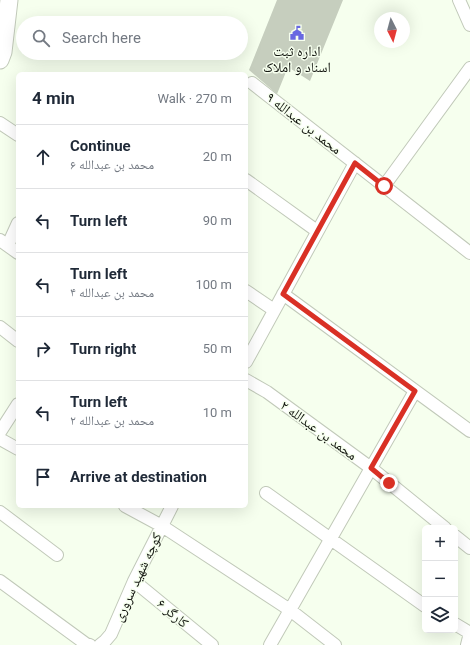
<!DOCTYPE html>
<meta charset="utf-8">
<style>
body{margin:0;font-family:Roboto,"Noto Naskh Arabic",sans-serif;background:#f2f2f3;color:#1f2937}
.controls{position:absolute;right:12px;bottom:12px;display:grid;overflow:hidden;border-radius:6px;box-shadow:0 4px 16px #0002}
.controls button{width:36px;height:36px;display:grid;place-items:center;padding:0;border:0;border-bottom:1px solid #e0e1e3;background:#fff;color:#1f2937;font:20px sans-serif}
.compass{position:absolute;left:374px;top:12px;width:36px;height:36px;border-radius:50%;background:#fff;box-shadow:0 4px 16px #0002;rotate:174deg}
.stop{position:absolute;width:12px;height:12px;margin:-9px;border:3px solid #d93025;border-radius:50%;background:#fff}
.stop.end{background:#d93025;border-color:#fff;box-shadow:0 1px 4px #0008}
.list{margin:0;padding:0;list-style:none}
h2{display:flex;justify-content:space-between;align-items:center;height:52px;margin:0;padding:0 16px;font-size:17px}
h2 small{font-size:13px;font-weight:400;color:#747a83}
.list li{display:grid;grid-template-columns:26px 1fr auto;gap:12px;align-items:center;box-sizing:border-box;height:64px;padding:0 16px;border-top:1px solid #e0e1e3}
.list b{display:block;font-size:15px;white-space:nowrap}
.list p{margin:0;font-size:13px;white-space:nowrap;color:#747a83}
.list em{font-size:13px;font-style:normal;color:#747a83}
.icon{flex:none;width:22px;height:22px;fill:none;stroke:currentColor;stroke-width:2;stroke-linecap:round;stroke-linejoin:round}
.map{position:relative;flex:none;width:470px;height:645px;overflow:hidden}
.search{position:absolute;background:#fff;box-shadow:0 4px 16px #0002;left:16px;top:16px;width:232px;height:44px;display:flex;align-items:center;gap:10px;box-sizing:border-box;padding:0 14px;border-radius:22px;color:#747a83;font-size:15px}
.panel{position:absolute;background:#fff;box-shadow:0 4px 16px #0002;left:16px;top:72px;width:232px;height:436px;border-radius:6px}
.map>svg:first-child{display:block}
</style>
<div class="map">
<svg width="470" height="645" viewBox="0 0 470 645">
<rect width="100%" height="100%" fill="#f6ffee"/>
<!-- building -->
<path fill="#c6cebe" d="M 277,0 L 343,0 L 310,81 L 288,67 L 277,94 L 249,70 Z"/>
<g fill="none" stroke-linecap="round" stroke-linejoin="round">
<defs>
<path id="street" d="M 459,0 L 470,25
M 252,83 L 470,253
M 0,123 L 18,135
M 246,180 L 317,231
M 384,186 L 470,68
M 0,240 L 18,253
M 8,245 L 18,223
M 246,291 L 274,310
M 283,294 L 470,431
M 0,327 L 18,341
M 246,362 L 355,163
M 246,380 L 267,392 L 371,468 L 445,528
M 0,432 L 18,404
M 0,439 L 18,449
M 266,493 L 425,606
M 125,506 L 162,526 L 290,610 L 335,645
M 0,512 L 57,555
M 455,536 L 470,548
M 0,581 L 86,644 L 90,645
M 134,581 L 212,645
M 455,624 L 470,633
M 100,645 L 105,641 L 111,634 L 134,581 L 172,506
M 270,645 L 415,391
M 467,645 L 470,633"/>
<path id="secondary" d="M 0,60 L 3,52 L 9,0"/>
</defs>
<!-- street casing -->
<use href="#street" stroke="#c1c9b9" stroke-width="14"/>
<!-- secondary casing -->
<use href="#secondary" stroke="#c1c9b9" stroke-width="19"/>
<!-- street -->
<use href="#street" stroke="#fff" stroke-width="12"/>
<!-- secondary -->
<use href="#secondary" stroke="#fff" stroke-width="17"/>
</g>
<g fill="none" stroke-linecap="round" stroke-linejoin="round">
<!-- route -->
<path stroke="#d93025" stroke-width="5" d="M 384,186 L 355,163 L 283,294 L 415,391 L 371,468 L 389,483"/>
</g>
<!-- icons -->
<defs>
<symbol id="civic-bare" viewBox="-9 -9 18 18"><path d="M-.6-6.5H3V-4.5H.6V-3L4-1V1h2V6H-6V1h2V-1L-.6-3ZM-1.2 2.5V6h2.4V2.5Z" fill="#6868e1" stroke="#f6ffee" stroke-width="2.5" paint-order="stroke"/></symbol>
</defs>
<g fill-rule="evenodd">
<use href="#civic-bare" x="287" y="23" width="20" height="20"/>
</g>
<g text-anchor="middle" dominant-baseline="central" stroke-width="3" stroke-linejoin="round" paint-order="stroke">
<!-- poi labels -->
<g font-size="14" fill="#131610" stroke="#f6ffee">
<text x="297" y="51">اداره ثبت<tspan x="297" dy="16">اسناد و املاک</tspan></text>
</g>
<!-- street labels -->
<g font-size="14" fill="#131610" stroke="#f6ffee">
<text transform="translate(304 123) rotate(38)">محمد بن عبدالله ۹</text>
<text transform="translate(319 430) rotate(36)">محمد بن عبدالله ۲</text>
<text transform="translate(137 577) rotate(-65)">کوچه شهید سروری</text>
<text transform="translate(173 613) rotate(40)">کارگر ۶</text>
</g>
</g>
</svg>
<div class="controls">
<button>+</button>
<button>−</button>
<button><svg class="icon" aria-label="layers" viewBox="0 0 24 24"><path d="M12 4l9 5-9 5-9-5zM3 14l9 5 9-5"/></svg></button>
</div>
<svg class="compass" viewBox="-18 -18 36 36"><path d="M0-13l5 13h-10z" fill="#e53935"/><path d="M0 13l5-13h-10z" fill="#747a83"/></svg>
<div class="stop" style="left:384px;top:186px"></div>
<div class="stop end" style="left:389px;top:483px"></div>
<div class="search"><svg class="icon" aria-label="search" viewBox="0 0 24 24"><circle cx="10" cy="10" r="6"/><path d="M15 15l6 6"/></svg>Search here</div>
<section class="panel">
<h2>4 min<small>Walk · 270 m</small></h2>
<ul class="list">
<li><svg class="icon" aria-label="ahead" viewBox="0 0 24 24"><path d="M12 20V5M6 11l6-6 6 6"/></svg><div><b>Continue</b><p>محمد بن عبدالله ۶</p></div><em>20 m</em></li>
<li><svg class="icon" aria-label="left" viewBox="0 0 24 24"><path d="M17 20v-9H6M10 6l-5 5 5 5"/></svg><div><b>Turn left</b></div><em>90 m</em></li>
<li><svg class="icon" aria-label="left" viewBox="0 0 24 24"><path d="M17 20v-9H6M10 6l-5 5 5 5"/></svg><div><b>Turn left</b><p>محمد بن عبدالله ۴</p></div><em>100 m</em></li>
<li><svg class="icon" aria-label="right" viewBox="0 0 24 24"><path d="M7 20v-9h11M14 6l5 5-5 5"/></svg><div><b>Turn right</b></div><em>50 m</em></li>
<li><svg class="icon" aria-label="left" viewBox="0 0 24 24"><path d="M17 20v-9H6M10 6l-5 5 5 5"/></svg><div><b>Turn left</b><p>محمد بن عبدالله ۲</p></div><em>10 m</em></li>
<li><svg class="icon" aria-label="arrive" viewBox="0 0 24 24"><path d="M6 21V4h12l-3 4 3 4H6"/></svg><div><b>Arrive at destination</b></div></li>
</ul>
</section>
</div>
